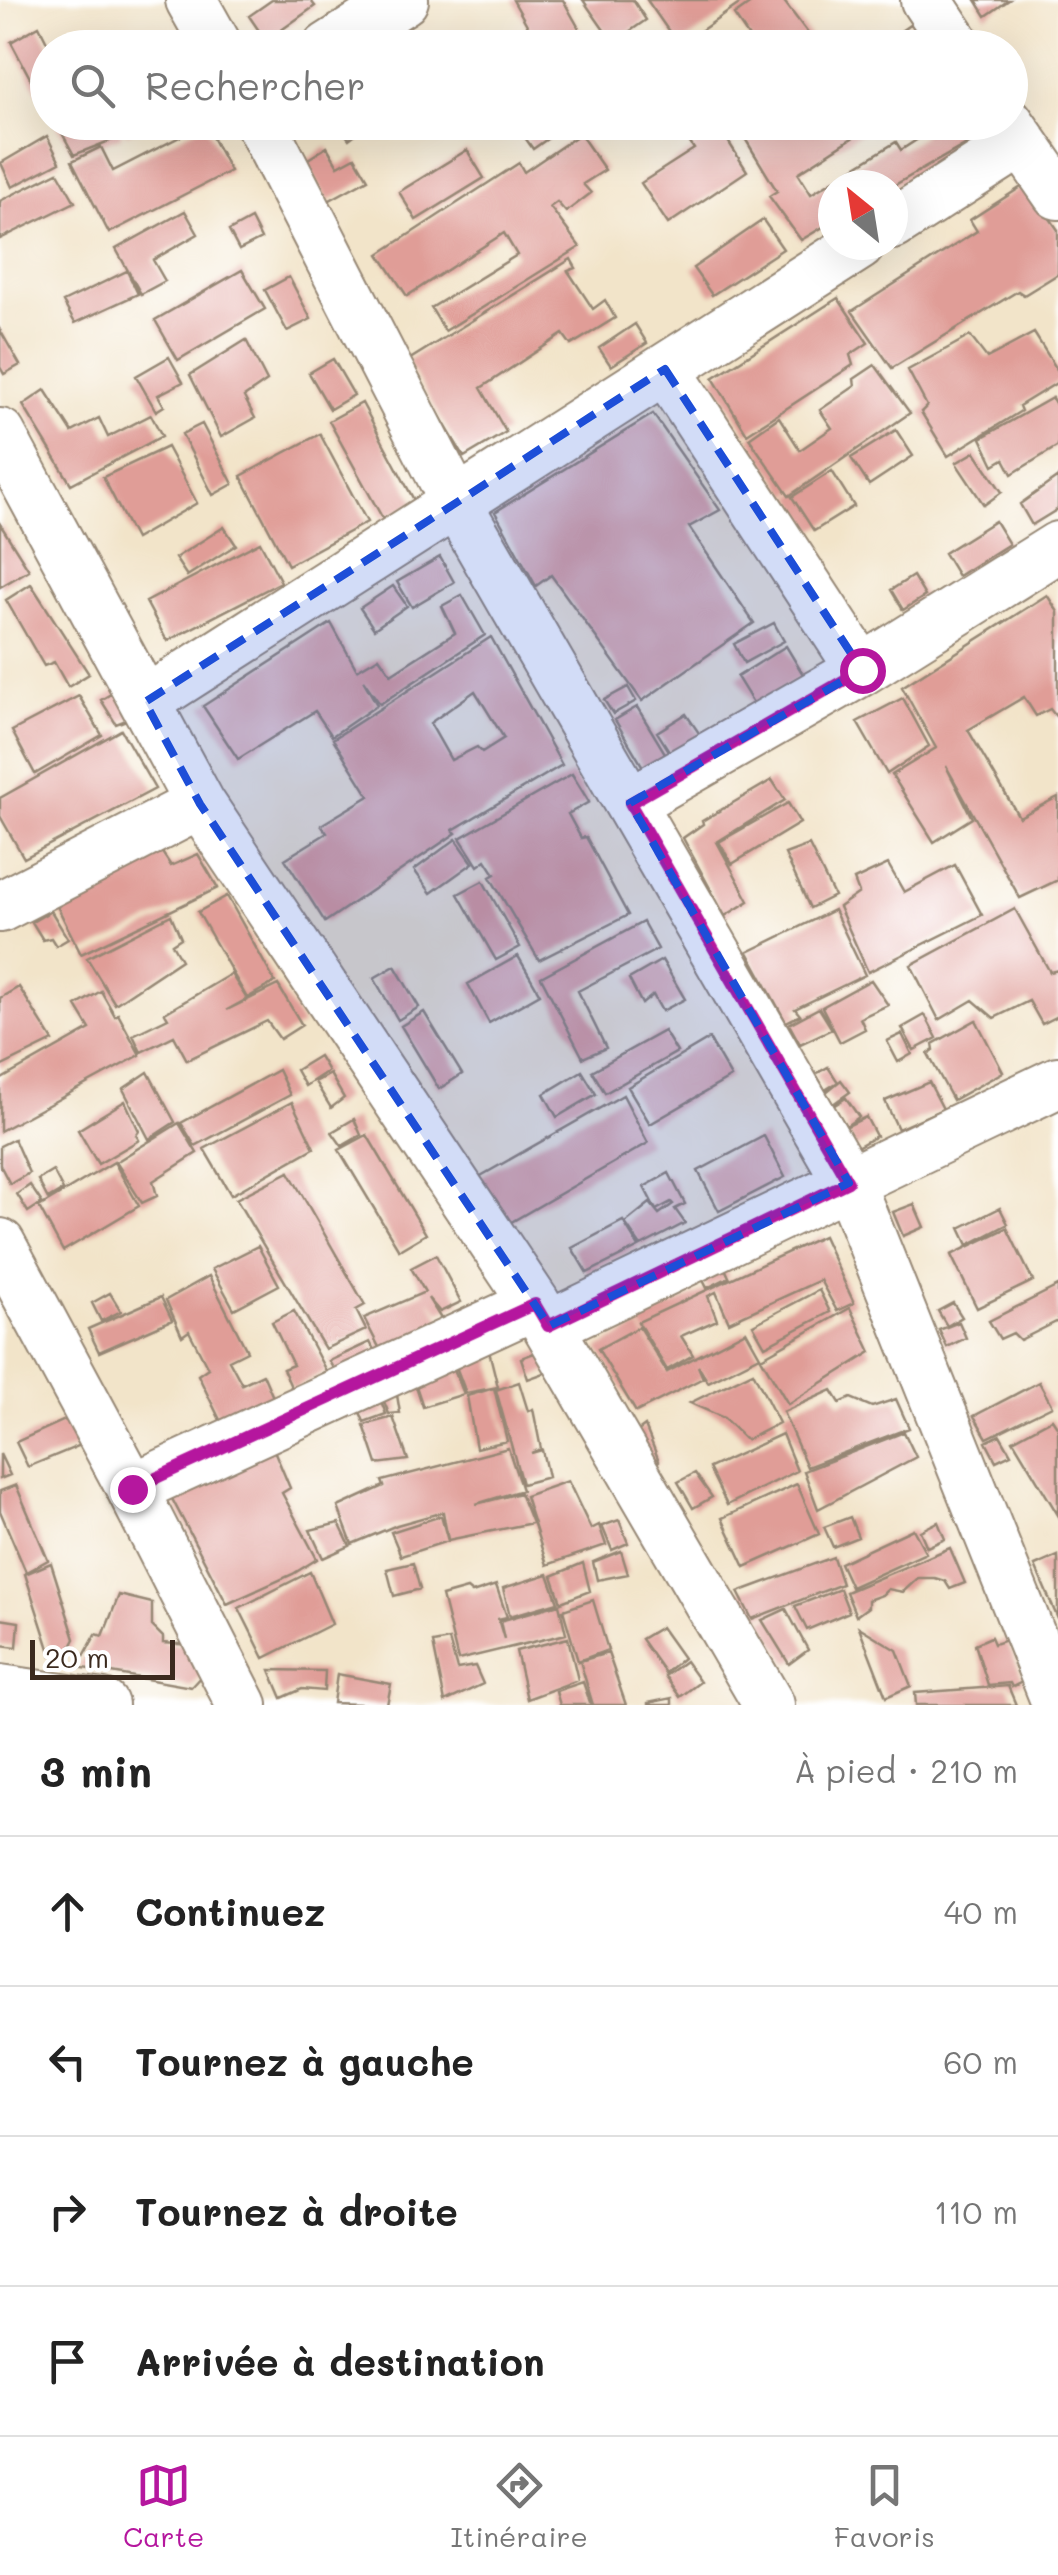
<!DOCTYPE html>
<html lang="fr">
<meta charset="utf-8">
<style>
body{margin:0;font-family:Mali,sans-serif;background:#f6f6f6;color:#222}
.compass{position:absolute;left:818px;top:170px;width:90px;height:90px;border-radius:50%;background:#fff;box-shadow:0 10px 40px #0002;rotate:330deg}
.scale{position:absolute;left:30px;bottom:25px;width:145px;box-sizing:border-box;padding-left:10px;border:5px solid #3b2a1e;border-top:0;font-size:28px;line-height:35px;white-space:nowrap;color:#3b2a1e;-webkit-text-stroke:8px #fff;paint-order:stroke}
.stop{position:absolute;width:30px;height:30px;margin:-22px;border:8px solid #b5179e;border-radius:50%;background:#fff}
.stop.end{background:#b5179e;border-color:#fff;box-shadow:0 2px 10px #0008}
.list{margin:0;padding:0;list-style:none}
h2{display:flex;justify-content:space-between;align-items:center;height:130px;margin:0;padding:0 40px;font-size:42px}
h2 small{font-size:32px;font-weight:400;color:#767676}
.list li{display:grid;grid-template-columns:65px 1fr auto;gap:30px;align-items:center;box-sizing:border-box;height:150px;padding:0 40px;border-top:2px solid #e0e0e0}
.list b{display:block;font-size:38px;white-space:nowrap}
.list em{font-size:32px;font-style:normal;color:#767676}
.icon{flex:none;width:55px;height:55px;fill:none;stroke:currentColor;stroke-width:2;stroke-linecap:round;stroke-linejoin:round}
.map{position:relative;flex:none;width:1058px;height:1705px;overflow:hidden}
.search{position:absolute;background:#fff;box-shadow:0 10px 40px #0002;left:30px;right:30px;top:30px;height:110px;display:flex;align-items:center;gap:25px;box-sizing:border-box;padding:0 35px;border-radius:55px;color:#767676;font-size:38px}
.sheet{height:730px;background:#fff}
nav{display:flex;justify-content:space-around;align-items:center;box-sizing:border-box;height:140px;border-top:2px solid #e0e0e0;background:#fff;font-size:28px;color:#767676}
nav a{display:grid;justify-items:center;gap:5px}
nav .on{color:#b5179e}
.map>svg:first-child{display:block}
</style>
<div class="map">
<svg width="1058" height="1705" viewBox="0 0 1058 1705">
<rect width="100%" height="100%" fill="#fff"/>
<filter id="ink" filterUnits="userSpaceOnUse"><feTurbulence type="fractalNoise" baseFrequency=".01" numOctaves="2"/><feDisplacementMap in="SourceGraphic" scale="20" xChannelSelector="R" yChannelSelector="G"/><feConvolveMatrix kernelMatrix="1 2 1 2 8 2 1 2 1" color-interpolation-filters="sRGB"/></filter>
<filter id="wash" filterUnits="userSpaceOnUse"><feTurbulence type="fractalNoise" baseFrequency=".0048" numOctaves="4" result="noise"/><feDisplacementMap in="SourceGraphic" scale="40" xChannelSelector="R" yChannelSelector="G"/><feGaussianBlur stdDeviation="2.25" result="paint"/><feColorMatrix in="noise" values="0 0 0 0 0 0 0 0 0 0 0 0 0 0 0 0 0 1.4 0 .05"/><feComposite in="paint" operator="in"/></filter>
<g filter="url(#wash)">
<rect width="100%" height="100%" fill="#f2e4c9"/>
<g id="blocks">
<!-- building -->
<path fill="#e09d97" fill-rule="evenodd" d="M 272,0 L 310,0 L 315,6 L 266,41 L 249,16 Z
M 513,0 L 563,0 L 590,48 L 540,48 Z
M 583,0 L 633,0 L 646,20 L 613,43 Z
M 647,0 L 745,0 L 679,46 Z
M 755,0 L 783,0 L 819,48 L 756,48 L 734,15 Z
M 976,0 L 1009,0 L 986,16 Z
M 914,22 L 932,48 L 876,48 Z
M 39,26 L 50,48 L 48,48 L 48,87 L 38,93 L 11,42 Z
M 56,122 L 115,122 L 122,136 L 74,155 Z
M 121,122 L 149,122 L 127,134 Z
M 320,122 L 371,122 L 349,139 L 340,127 L 327,132 Z
M 514,122 L 571,122 L 533,149 Z
M 676,122 L 716,122 L 747,171 L 668,224 L 641,183 L 694,149 Z
M 735,122 L 758,122 L 743,133 Z
M 772,122 L 877,122 L 798,173 L 811,194 L 896,142 L 901,150 L 924,135 L 916,122 L 983,122 L 989,131 L 893,186 L 833,185 L 833,221 L 801,240 L 769,196 L 777,191 L 746,140 Z
M 205,124 L 230,171 L 109,233 L 72,161 L 101,147 L 113,171 Z
M 580,134 L 605,170 L 583,184 L 591,193 L 566,212 L 557,202 L 550,207 L 580,247 L 445,331 L 431,308 L 517,255 L 504,233 L 407,296 L 379,254 L 519,163 L 524,172 Z
M 47,136 L 60,162 L 12,187 L 1,163 Z
M 327,147 L 338,166 L 355,157 L 368,179 L 328,201 L 305,161 Z
M 467,150 L 484,178 L 416,220 L 399,192 Z
M 58,172 L 75,202 L 0,239 L 0,201 Z
M 1026,184 L 1058,230 L 1058,274 L 1024,295 L 1018,291 L 892,368 L 852,311 L 977,231 L 970,220 Z
M 185,211 L 198,234 L 153,260 L 165,281 L 141,294 L 116,249 Z
M 251,219 L 261,239 L 239,250 L 229,231 Z
M 763,220 L 783,249 L 712,295 L 693,268 Z
M 571,259 L 576,268 L 568,271 L 593,309 L 605,300 L 615,318 L 571,345 L 563,334 L 481,388 L 506,432 L 464,457 L 407,361 Z
M 242,270 L 265,309 L 178,360 L 155,320 Z
M 127,271 L 138,294 L 75,323 L 63,302 Z
M 289,277 L 311,319 L 287,331 L 265,290 Z
M 838,298 L 868,343 L 850,355 L 853,365 L 747,434 L 713,378 Z
M 635,324 L 647,343 L 611,366 L 599,348 Z
M 0,330 L 20,365 L 4,374 L 0,367 Z
M 1034,333 L 1058,371 L 1058,382 L 1019,406 L 1021,411 L 948,456 L 921,412 L 927,406 L 908,370 L 970,336 L 987,358 Z
M 246,340 L 267,381 L 244,397 L 255,418 L 221,437 L 190,375 Z
M 169,357 L 183,382 L 158,395 L 164,406 L 156,411 L 136,376 Z
M 333,359 L 354,395 L 330,409 L 309,373 Z
M 875,365 L 910,413 L 789,496 L 749,438 L 779,417 L 800,450 L 832,428 L 820,410 L 855,386 L 854,379 Z
M 45,390 L 72,432 L 99,418 L 108,437 L 151,415 L 162,436 L 71,484 L 23,405 Z
M 1052,398 L 1058,408 L 1058,446 L 1012,474 L 1004,459 L 994,465 L 981,438 Z
M 362,403 L 415,502 L 383,519 L 329,421 Z
M 653,414 L 720,510 L 689,527 L 754,623 L 642,701 L 551,575 L 536,586 L 495,512 Z
M 202,424 L 233,484 L 213,495 L 182,434 Z
M 896,430 L 913,456 L 869,485 L 851,458 Z
M 320,434 L 367,522 L 288,565 L 241,476 Z
M 167,447 L 197,503 L 135,539 L 103,477 Z
M 975,452 L 1002,492 L 984,505 L 956,463 Z
M 832,471 L 854,506 L 814,531 L 792,497 Z
M 1058,477 L 1058,509 L 1032,525 L 1020,504 Z
M 995,521 L 1009,544 L 958,576 L 944,553 Z
M 0,524 L 29,570 L 0,587 Z
M 224,527 L 236,545 L 187,576 L 175,558 Z
M 260,542 L 281,582 L 167,641 L 146,602 Z
M 440,557 L 454,582 L 412,607 L 397,582 Z
M 913,576 L 925,596 L 903,610 L 891,590 Z
M 31,584 L 89,674 L 68,687 L 54,662 L 44,666 L 6,600 Z
M 393,586 L 407,606 L 374,629 L 360,608 Z
M 462,595 L 485,635 L 380,704 L 363,680 L 377,705 L 332,736 L 315,711 L 238,759 L 203,706 L 331,623 L 357,670 L 379,657 L 391,674 L 455,633 L 442,606 Z
M 1047,595 L 1058,612 L 1058,719 L 1050,709 L 1036,716 L 1024,697 L 968,730 L 1019,817 L 1058,797 L 1058,880 L 1020,898 L 946,766 L 972,818 L 934,842 L 892,775 L 936,748 L 902,687 Z
M 774,623 L 784,641 L 744,663 L 734,644 Z
M 491,637 L 562,765 L 453,830 L 456,833 L 325,922 L 285,859 L 327,833 L 321,825 L 369,796 L 333,739 ZM 475,691 L 504,738 L 482,752 L 477,747 L 451,760 L 430,723 Z
M 786,646 L 804,676 L 755,706 L 737,677 Z
M 628,687 L 636,701 L 613,714 L 604,700 Z
M 119,689 L 134,717 L 116,724 L 101,700 Z
M 79,696 L 102,735 L 35,774 L 12,731 Z
M 903,698 L 929,746 L 887,774 L 857,722 Z
M 637,707 L 668,758 L 646,772 L 615,720 Z
M 686,714 L 701,736 L 671,754 L 657,732 Z
M 121,730 L 155,789 L 24,858 L 0,816 L 0,798 Z
M 572,774 L 589,802 L 568,814 L 581,838 L 586,837 L 628,915 L 539,960 L 490,877 L 495,874 L 486,860 L 478,866 L 460,838 Z
M 772,780 L 785,800 L 717,842 L 749,901 L 725,916 L 683,838 L 703,824 L 702,821 Z
M 788,803 L 800,823 L 732,864 L 719,842 Z
M 456,839 L 473,863 L 431,893 L 414,870 Z
M 809,845 L 834,896 L 810,908 L 785,854 Z
M 161,851 L 171,866 L 198,854 L 218,888 L 81,954 L 57,906 Z
M 888,864 L 904,892 L 955,865 L 982,915 L 868,972 L 839,907 L 859,893 L 854,880 Z
M 483,881 L 520,947 L 496,960 L 458,894 Z
M 227,896 L 275,982 L 247,998 L 198,912 Z
M 1015,909 L 1050,972 L 1058,970 L 1058,1016 L 1042,1024 L 1029,1001 L 994,1018 L 973,1000 L 939,1020 L 911,965 Z
M 834,910 L 865,975 L 795,1009 L 800,1015 L 786,1022 L 748,952 Z
M 51,911 L 68,939 L 56,946 L 51,938 L 43,940 L 32,922 Z
M 171,915 L 181,938 L 172,944 L 181,960 L 115,1004 L 87,958 Z
M 643,922 L 658,949 L 578,991 L 606,1048 L 583,1058 L 541,977 Z
M 518,956 L 540,994 L 489,1023 L 468,984 Z
M 662,960 L 685,999 L 662,1011 L 653,995 L 642,1004 L 629,979 Z
M 395,966 L 419,1007 L 398,1020 L 374,978 Z
M 231,974 L 247,999 L 227,1010 L 278,985 L 302,1025 L 280,1039 L 267,1021 L 187,1060 L 174,1036 L 141,1052 L 133,1035 L 168,1018 L 165,1013 Z
M 871,980 L 888,1005 L 860,1018 L 865,1029 L 840,1042 L 822,1007 Z
M 19,987 L 53,1041 L 0,1067 L 0,998 Z
M 101,991 L 115,1016 L 118,1014 L 140,1055 L 0,1131 L 0,1080 L 90,1029 L 76,1006 Z
M 819,1008 L 832,1029 L 800,1044 L 789,1024 Z
M 424,1012 L 462,1074 L 439,1089 L 401,1026 Z
M 925,1015 L 937,1038 L 914,1050 L 902,1028 Z
M 976,1020 L 1003,1072 L 953,1100 L 928,1054 L 934,1050 L 933,1044 Z
M 664,1031 L 677,1052 L 605,1093 L 592,1071 Z
M 902,1034 L 912,1054 L 898,1062 L 887,1041 Z
M 709,1039 L 731,1077 L 650,1124 L 628,1087 Z
M 319,1056 L 328,1071 L 305,1086 L 296,1070 Z
M 828,1067 L 838,1082 L 825,1090 L 816,1074 Z
M 278,1070 L 290,1095 L 195,1146 L 181,1123 Z
M 582,1071 L 596,1094 L 557,1117 L 544,1094 Z
M 148,1072 L 175,1122 L 149,1139 L 123,1089 Z
M 330,1074 L 344,1098 L 331,1108 L 315,1082 Z
M 841,1080 L 850,1092 L 833,1104 L 825,1093 Z
M 929,1082 L 943,1109 L 898,1129 L 885,1101 Z
M 623,1095 L 648,1143 L 506,1225 L 479,1177 Z
M 846,1098 L 859,1117 L 846,1126 L 833,1106 Z
M 125,1101 L 139,1131 L 136,1135 L 139,1140 L 98,1164 L 78,1130 Z
M 292,1102 L 314,1148 L 231,1195 L 204,1149 Z
M 866,1117 L 876,1136 L 855,1148 L 845,1127 Z
M 354,1119 L 361,1135 L 342,1146 L 332,1132 Z
M 179,1123 L 197,1153 L 153,1181 L 157,1196 L 142,1203 L 116,1162 Z
M 367,1135 L 426,1234 L 399,1250 L 339,1150 Z
M 764,1136 L 785,1177 L 719,1211 L 698,1171 Z
M 14,1139 L 29,1173 L 10,1184 L 0,1165 L 0,1146 Z
M 114,1162 L 139,1206 L 63,1251 L 39,1207 Z
M 53,1171 L 63,1190 L 48,1199 L 38,1180 Z
M 289,1172 L 365,1305 L 356,1310 L 366,1330 L 325,1349 L 236,1199 Z
M 669,1173 L 685,1204 L 675,1209 L 685,1223 L 641,1246 L 625,1223 L 650,1203 L 659,1214 L 673,1204 L 671,1202 L 656,1210 L 644,1187 Z
M 30,1185 L 42,1203 L 28,1212 L 17,1194 Z
M 914,1204 L 924,1227 L 903,1236 L 893,1212 Z
M 1000,1208 L 1008,1224 L 968,1245 L 960,1228 Z
M 623,1221 L 639,1247 L 587,1273 L 572,1248 Z
M 1007,1228 L 1033,1281 L 977,1308 L 951,1255 Z
M 823,1236 L 854,1303 L 837,1311 L 820,1280 L 729,1322 L 716,1292 L 708,1296 L 717,1320 L 681,1336 L 693,1355 L 667,1370 L 638,1322 Z
M 258,1246 L 279,1285 L 234,1309 L 212,1269 Z
M 436,1255 L 461,1302 L 440,1312 L 428,1298 L 443,1322 L 382,1353 L 364,1318 L 425,1292 L 411,1268 Z
M 723,1264 L 729,1277 L 707,1288 L 701,1276 Z
M 209,1276 L 247,1351 L 229,1360 L 242,1384 L 263,1374 L 275,1402 L 224,1428 L 198,1375 L 208,1368 L 189,1331 L 182,1336 L 166,1300 Z
M 1058,1286 L 1058,1321 L 1020,1340 L 1013,1333 L 1000,1339 L 989,1321 Z
M 819,1290 L 830,1312 L 765,1346 L 753,1325 Z
M 110,1293 L 121,1311 L 101,1321 L 92,1303 Z
M 161,1297 L 172,1320 L 99,1352 L 88,1329 Z
M 953,1303 L 962,1317 L 947,1326 L 938,1311 Z
M 850,1308 L 871,1352 L 788,1404 L 761,1358 Z
M 294,1311 L 326,1371 L 292,1389 L 283,1369 L 293,1365 L 272,1322 Z
M 959,1322 L 966,1338 L 947,1347 L 939,1330 Z
M 639,1327 L 667,1372 L 746,1331 L 760,1356 L 708,1382 L 698,1366 L 703,1378 L 636,1412 L 598,1349 Z
M 370,1342 L 377,1356 L 337,1375 L 329,1361 Z
M 542,1350 L 550,1371 L 528,1379 L 521,1358 Z
M 489,1351 L 498,1387 L 466,1393 L 455,1364 Z
M 452,1364 L 464,1394 L 423,1407 L 414,1380 Z
M 753,1372 L 779,1423 L 746,1440 L 724,1418 L 690,1403 Z
M 519,1382 L 528,1411 L 533,1409 L 541,1449 L 531,1453 L 542,1450 L 548,1477 L 522,1484 L 496,1390 Z
M 1039,1382 L 1052,1406 L 987,1438 L 974,1416 Z
M 494,1388 L 507,1441 L 476,1448 L 467,1396 Z
M 396,1389 L 400,1413 L 389,1414 L 381,1394 Z
M 832,1390 L 840,1403 L 851,1398 L 872,1407 L 896,1399 L 909,1428 L 807,1467 L 783,1412 Z
M 379,1396 L 386,1414 L 364,1422 L 357,1404 Z
M 393,1417 L 408,1460 L 377,1464 L 364,1425 Z
M 67,1419 L 81,1445 L 28,1467 L 16,1442 Z
M 1052,1419 L 1058,1428 L 1058,1515 L 1013,1440 Z
M 645,1426 L 659,1461 L 651,1468 L 629,1438 Z
M 904,1432 L 916,1457 L 818,1509 L 804,1471 Z
M 782,1434 L 797,1471 L 727,1505 L 709,1468 Z
M 1000,1435 L 1011,1454 L 996,1461 L 986,1442 Z
M 271,1443 L 290,1488 L 282,1493 L 317,1559 L 293,1574 L 227,1604 L 169,1493 Z
M 508,1448 L 522,1490 L 476,1504 L 520,1493 L 532,1523 L 448,1540 L 443,1512 L 397,1525 L 352,1544 L 338,1507 L 384,1486 L 382,1481 Z
M 0,1454 L 10,1475 L 0,1479 Z
M 695,1473 L 712,1497 L 693,1508 L 678,1482 Z
M 568,1481 L 591,1529 L 599,1525 L 606,1545 L 547,1565 L 525,1496 Z
M 797,1484 L 819,1534 L 745,1567 L 722,1518 Z
M 16,1485 L 48,1560 L 26,1572 L 0,1511 L 0,1491 Z
M 441,1516 L 448,1541 L 401,1556 L 391,1532 Z
M 850,1517 L 858,1537 L 833,1547 L 824,1527 Z
M 619,1520 L 628,1543 L 612,1550 L 602,1526 Z
M 938,1522 L 945,1539 L 927,1547 L 920,1531 Z
M 339,1523 L 350,1546 L 323,1558 L 310,1530 Z
M 913,1529 L 926,1553 L 851,1587 L 840,1563 Z
M 950,1548 L 965,1583 L 950,1589 L 945,1581 L 935,1578 L 918,1578 L 903,1592 L 888,1589 L 882,1595 L 868,1600 L 868,1607 L 856,1616 L 846,1592 Z
M 621,1551 L 628,1574 L 597,1580 L 593,1562 Z
M 1058,1556 L 1058,1619 L 1035,1566 Z
M 833,1557 L 842,1584 L 752,1619 L 738,1592 Z
M 51,1563 L 75,1639 L 66,1656 L 51,1655 L 25,1574 Z
M 413,1563 L 420,1589 L 394,1596 L 387,1569 Z
M 583,1563 L 590,1591 L 561,1602 L 552,1576 Z
M 310,1572 L 332,1624 L 264,1658 L 239,1608 Z
M 548,1574 L 558,1602 L 510,1616 L 503,1588 Z
M 496,1585 L 507,1617 L 498,1619 L 504,1639 L 500,1621 L 559,1604 L 566,1634 L 458,1660 L 442,1596 L 467,1589 L 472,1593 Z
M 840,1589 L 849,1612 L 807,1630 L 795,1606 Z
M 119,1595 L 152,1603 L 152,1626 L 163,1637 L 163,1643 L 192,1645 L 203,1674 L 191,1687 L 78,1667 L 96,1634 L 103,1636 Z
M 593,1600 L 608,1650 L 578,1661 L 563,1610 Z
M 786,1609 L 808,1650 L 789,1664 L 762,1620 Z
M 0,1619 L 19,1622 L 17,1647 L 0,1645 Z
M 661,1627 L 683,1658 L 665,1673 L 641,1639 Z
M 859,1627 L 897,1650 L 911,1686 L 886,1697 Z
M 991,1637 L 994,1644 L 1006,1640 L 1024,1681 L 1012,1687 L 1010,1683 L 988,1685 L 975,1644 Z
M 568,1638 L 578,1680 L 527,1699 L 516,1651 Z
M 449,1640 L 457,1669 L 475,1666 L 483,1684 L 445,1702 L 433,1643 Z
M 608,1653 L 626,1705 L 593,1705 L 580,1661 Z
M 685,1661 L 700,1682 L 680,1697 L 665,1676 Z
M 270,1670 L 325,1671 L 324,1691 L 302,1689 L 282,1698 Z
M 337,1674 L 391,1684 L 387,1705 L 333,1703 Z
M 583,1682 L 591,1705 L 560,1705 L 556,1691 Z
M 1008,1686 L 1016,1705 L 916,1705 L 915,1693 Z
M 672,1698 L 672,1705 L 648,1705 L 648,1703 Z"/>
</g>
</g>
<g filter="url(#ink)">
<use href="#blocks" fill-opacity="0" stroke="#968774" stroke-width="2.5"/>
<g fill="none" stroke-linecap="round" stroke-linejoin="round">
<defs>
<path id="street" d="M 191,0 L 218,48
M 926,0 L 958,48
M 328,48 L 403,0
M 260,122 L 456,503 L 849,1183 L 1058,1705
M 1008,122 L 1058,194
M 893,224 L 1021,142
M 665,369 L 862,670
M 0,434 L 200,804 L 535,1304 L 769,1705
M 145,702 L 859,245
M 630,803 L 862,670 L 1058,547
M 0,907 L 200,804
M 0,1244 L 132,1489 L 242,1705
M 549,1326 L 1058,1082
M 132,1489 L 535,1304
M 0,1690 L 103,1705"/>
</defs>
<!-- street casing -->
<use href="#street" stroke="#968774" stroke-width="54"/>
<!-- street -->
<use href="#street" stroke="#fff" stroke-width="50"/>
</g>
</g>
<g fill="none" stroke-linecap="round" stroke-linejoin="round" filter="url(#ink)">
<!-- route -->
<path stroke="#b5179e" stroke-width="12" d="M 132,1489 L 535,1304 L 548,1326 L 848,1182 L 630,803 L 862,670"/>
</g>
<!-- marked area -->
<path fill="#1d4ed8" fill-opacity="0.2" stroke="#1d4ed8" stroke-width="8" stroke-dasharray="20 12" stroke-linejoin="round" d="M 665,369 L 862,670 L 630,803 L 849,1183 L 549,1326 L 200,804 L 145,702 Z"/>
</svg>
<svg class="compass" viewBox="-18 -18 36 36"><path d="M0-13l5 13h-10z" fill="#e53935"/><path d="M0 13l5-13h-10z" fill="#767676"/></svg>
<div class="scale">20 m</div>
<div class="stop" style="left:862px;top:670px"></div>
<div class="stop end" style="left:132px;top:1489px"></div>
<div class="search"><svg class="icon" aria-label="search" viewBox="0 0 24 24"><circle cx="10" cy="10" r="6"/><path d="M15 15l6 6"/></svg>Rechercher</div>
</div>
<section class="sheet">
<h2>3 min<small>À pied · 210 m</small></h2>
<ul class="list">
<li><svg class="icon" aria-label="ahead" viewBox="0 0 24 24"><path d="M12 20V5M6 11l6-6 6 6"/></svg><div><b>Continuez</b></div><em>40 m</em></li>
<li><svg class="icon" aria-label="left" viewBox="0 0 24 24"><path d="M17 20v-9H6M10 6l-5 5 5 5"/></svg><div><b>Tournez à gauche</b></div><em>60 m</em></li>
<li><svg class="icon" aria-label="right" viewBox="0 0 24 24"><path d="M7 20v-9h11M14 6l5 5-5 5"/></svg><div><b>Tournez à droite</b></div><em>110 m</em></li>
<li><svg class="icon" aria-label="arrive" viewBox="0 0 24 24"><path d="M6 21V4h12l-3 4 3 4H6"/></svg><div><b>Arrivée à destination</b></div></li>
</ul>
</section>
<nav>
<a class="on"><svg class="icon" aria-label="map" viewBox="0 0 24 24"><path d="M3 6l6-2 6 2 6-2v14l-6 2-6-2-6 2zM9 4v14M15 6v14"/></svg>Carte</a>
<a><svg class="icon" aria-label="directions" viewBox="0 0 24 24"><path d="M12 3l9 9-9 9-9-9zM9 14v-3h6M13 9l2 2-2 2"/></svg>Itinéraire</a>
<a><svg class="icon" aria-label="saved" viewBox="0 0 24 24"><path d="M7 4h10v16l-5-4-5 4z"/></svg>Favoris</a>
</nav>
